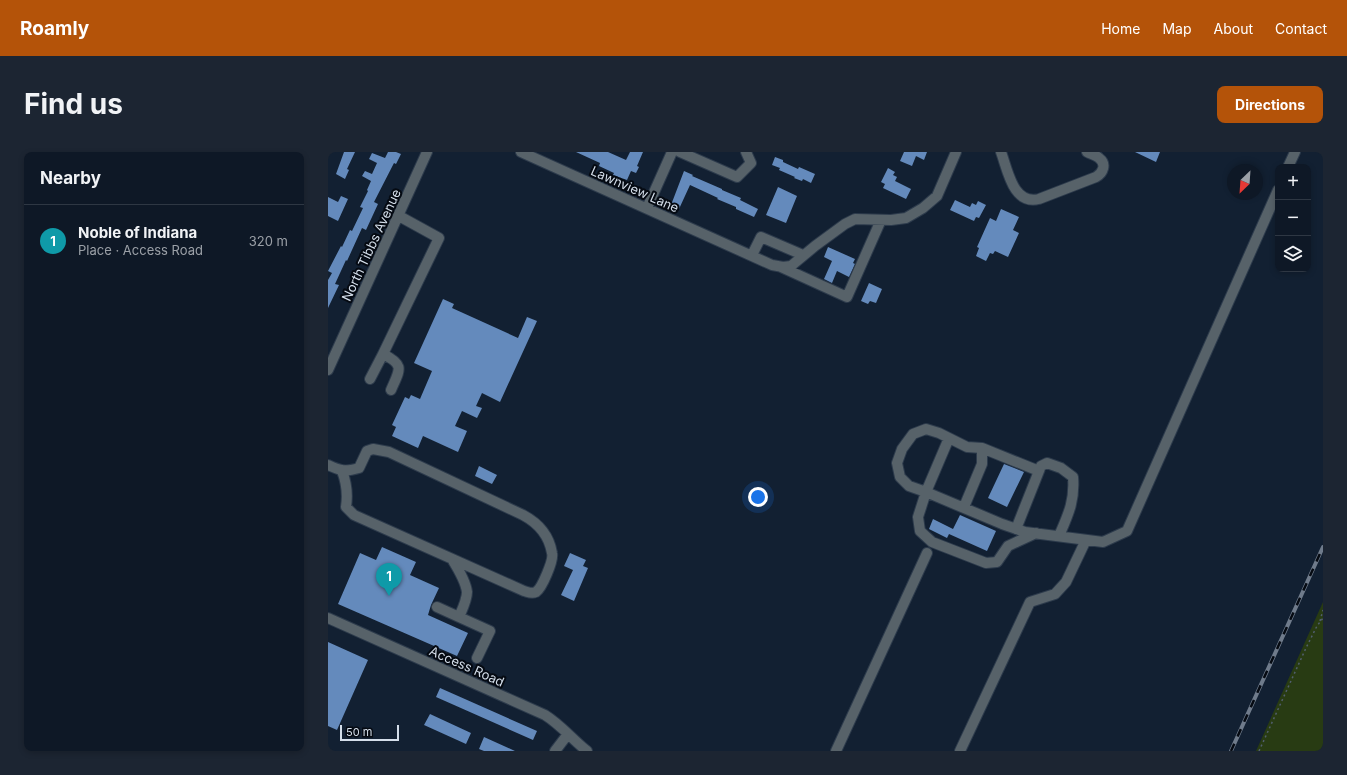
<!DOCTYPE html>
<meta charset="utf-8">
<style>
body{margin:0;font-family:Inter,sans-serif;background:#1c2532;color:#f1f3f6}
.controls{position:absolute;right:12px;top:12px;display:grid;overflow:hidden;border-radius:8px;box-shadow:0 2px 6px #0003}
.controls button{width:36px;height:36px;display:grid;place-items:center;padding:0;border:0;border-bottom:1px solid #2e3743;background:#0e1826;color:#f1f3f6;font:20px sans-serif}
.compass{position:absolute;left:899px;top:12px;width:36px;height:36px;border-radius:50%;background:#0e1826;box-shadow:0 2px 6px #0003;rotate:205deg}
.scale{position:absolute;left:12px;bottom:10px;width:59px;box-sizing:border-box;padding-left:4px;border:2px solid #d4deea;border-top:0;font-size:11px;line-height:14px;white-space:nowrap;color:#d4deea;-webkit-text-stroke:3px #050a12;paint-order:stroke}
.you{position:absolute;left:430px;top:345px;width:14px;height:14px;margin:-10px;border:3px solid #fff;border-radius:50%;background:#1a73e8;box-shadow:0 0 0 6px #1a73e833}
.badge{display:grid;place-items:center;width:26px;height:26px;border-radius:50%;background:#b45309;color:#fff;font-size:13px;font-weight:700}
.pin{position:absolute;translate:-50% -33px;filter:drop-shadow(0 1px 2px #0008)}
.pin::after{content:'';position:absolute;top:21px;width:14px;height:12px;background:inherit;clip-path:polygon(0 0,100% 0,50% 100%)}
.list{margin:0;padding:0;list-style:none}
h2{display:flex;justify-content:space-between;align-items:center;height:52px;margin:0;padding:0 16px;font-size:17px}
h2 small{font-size:13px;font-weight:400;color:#9ba0a7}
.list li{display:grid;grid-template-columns:26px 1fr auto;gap:12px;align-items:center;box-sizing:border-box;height:72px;padding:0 16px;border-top:1px solid #2e3743}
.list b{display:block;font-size:15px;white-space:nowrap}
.list p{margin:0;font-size:13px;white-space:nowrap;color:#9ba0a7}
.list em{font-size:13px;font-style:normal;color:#9ba0a7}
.icon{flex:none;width:22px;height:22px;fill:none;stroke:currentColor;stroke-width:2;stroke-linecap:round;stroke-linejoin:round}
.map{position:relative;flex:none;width:995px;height:599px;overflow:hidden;border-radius:8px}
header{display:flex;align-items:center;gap:24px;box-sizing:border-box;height:56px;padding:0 20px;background:#b45309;color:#fff}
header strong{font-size:19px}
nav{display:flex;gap:22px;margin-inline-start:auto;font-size:14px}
.intro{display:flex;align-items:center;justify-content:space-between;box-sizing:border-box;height:96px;padding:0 24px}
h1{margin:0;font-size:28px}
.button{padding:10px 18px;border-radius:8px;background:#b45309;color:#fff;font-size:14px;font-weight:700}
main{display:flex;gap:24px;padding:0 24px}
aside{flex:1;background:#0e1826;border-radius:8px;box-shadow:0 2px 6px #0003}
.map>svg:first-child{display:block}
</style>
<header>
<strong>Roamly</strong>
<nav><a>Home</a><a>Map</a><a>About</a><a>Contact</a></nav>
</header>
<div class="intro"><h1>Find us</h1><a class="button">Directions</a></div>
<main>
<aside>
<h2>Nearby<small></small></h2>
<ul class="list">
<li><span class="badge" style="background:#0f9aa8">1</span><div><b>Noble of Indiana</b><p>Place · Access Road</p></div><em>320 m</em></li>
</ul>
</aside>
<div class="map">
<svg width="995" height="599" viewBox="0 0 995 599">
<rect width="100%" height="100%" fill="#122032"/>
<!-- green -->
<path fill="#283b13" d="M 995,450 L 995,599 L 928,599 Z"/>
<!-- building -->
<path fill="#648abc" d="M 16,0 L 27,0 L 19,17 L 21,18 L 17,27 L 8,22 Z
M 60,0 L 68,0 L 73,2 L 68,12 L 66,11 L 46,50 L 50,52 L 38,78 L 34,76 L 19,109 L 18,108 L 7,132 L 11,133 L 0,156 L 0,128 L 4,121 L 0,119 L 13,94 L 14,95 L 22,78 L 24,79 L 35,56 L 32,55 L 40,39 L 39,38 L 43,29 L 34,24 L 37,19 L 44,22 L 49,11 L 41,7 L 44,1 L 57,6 Z
M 248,0 L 280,0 L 298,8 L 302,0 L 315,0 L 309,14 L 311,15 L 308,21 L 303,19 L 299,28 L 285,23 L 286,21 L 271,14 L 272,11 Z
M 576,0 L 599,0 L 596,8 L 588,4 L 584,14 L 572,9 Z
M 807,0 L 832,0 L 828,10 Z
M 447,5 L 455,8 L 455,10 L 470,17 L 471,15 L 487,22 L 483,31 L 475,27 L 474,29 L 466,26 L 467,25 L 451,18 L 452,16 L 444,13 Z
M 560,16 L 567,20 L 565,23 L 569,25 L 567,29 L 583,37 L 578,47 L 555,36 L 557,32 L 553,30 Z
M 356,19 L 365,23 L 364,24 L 394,37 L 394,38 L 413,46 L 412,48 L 430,57 L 426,65 L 408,57 L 408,55 L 389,47 L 390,46 L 362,33 L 351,57 L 343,53 Z
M 450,35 L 469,44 L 458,71 L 438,63 Z
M 13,44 L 20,47 L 10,69 L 0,64 L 0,45 L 10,50 Z
M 627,48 L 642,55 L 644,51 L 648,53 L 650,49 L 658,53 L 651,66 L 648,65 L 646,69 L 622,58 Z
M 673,57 L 691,65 L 685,78 L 691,81 L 680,105 L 667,99 L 665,102 L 662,101 L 658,109 L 648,104 L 651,96 L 649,95 L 662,66 L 668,69 Z
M 500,95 L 527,107 L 525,111 L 527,112 L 521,125 L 509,119 L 504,131 L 496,127 L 504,109 L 496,105 Z
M 541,131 L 554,137 L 548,151 L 542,149 L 540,152 L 533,149 Z
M 115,147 L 126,152 L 124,156 L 190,186 L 199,165 L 209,169 L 172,250 L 154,241 L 148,254 L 154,256 L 149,266 L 134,259 L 127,274 L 139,279 L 130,300 L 95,284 L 90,296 L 64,284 L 68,275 L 64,273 L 77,245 L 81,247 L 83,243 L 92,247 L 104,219 L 86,211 Z
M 676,312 L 696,320 L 679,355 L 660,346 Z
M 151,314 L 169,323 L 164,332 L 147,324 Z
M 632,363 L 668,379 L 659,399 L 621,382 L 619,386 L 601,377 L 605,367 L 625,377 Z
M 54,395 L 88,410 L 82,423 L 111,436 L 103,453 L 100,463 L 140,481 L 129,504 L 10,452 L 32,401 L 48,408 Z
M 242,401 L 258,408 L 255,414 L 260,416 L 246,449 L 233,443 L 245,418 L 236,414 Z
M 0,490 L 40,508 L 9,578 L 0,574 Z
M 112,536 L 209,579 L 205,588 L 108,545 Z
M 102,562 L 143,581 L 138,592 L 96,573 Z
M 156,585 L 187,599 L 156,599 L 151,597 Z"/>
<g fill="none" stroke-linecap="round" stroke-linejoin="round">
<defs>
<path id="minor" d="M 193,0 L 444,113 L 455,115 L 463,114 L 487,94 L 517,72 L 527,67 L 563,68 L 578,66 L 595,56 L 609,44 L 628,0
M 352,0 L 409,25 L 423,11 L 418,0
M 673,0 C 680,19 685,53 711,47 L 768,25 C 775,21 779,12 771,6 C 768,3 763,2 759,0
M 960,15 L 967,0
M 319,56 L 344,0
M 424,103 L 433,85 L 475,103
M 453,115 L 519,145 L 553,68
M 55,202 L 111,86 L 71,64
M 0,218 L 99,0
M 42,227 L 55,202 C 77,213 72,217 63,238
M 621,286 L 598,340 L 581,334 L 572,325 L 569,311 L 574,297 L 585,282 L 598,277 L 611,281 L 639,295 L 654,296 L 711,319
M 0,313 C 13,319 17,320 31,316 L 39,299 L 45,297 L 61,300 L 195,363 C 210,371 221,383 224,401 C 226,408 214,436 208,440 C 204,442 200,440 196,439 L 26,363 L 18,355 C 20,342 19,332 14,319
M 636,355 L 654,312 L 654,296
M 688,377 L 713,314 L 719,311 L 733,316 L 745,325 C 747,349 740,363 731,384
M 708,381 L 680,394 L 669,410 L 658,411 L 604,390 L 592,379 L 590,365 L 598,340 L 674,372 L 697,380 L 775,390 L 799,379 L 950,38
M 124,407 C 129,415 138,431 139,440 C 139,448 134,458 131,465 L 162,479 L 149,506
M 109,455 L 131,465
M 0,466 L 217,563 C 233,573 244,587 259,599
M 227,599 L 240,582
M 508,599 L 599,401
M 632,599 L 702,450 L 727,442 L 738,430 L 758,388"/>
</defs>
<!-- minor casing -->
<use href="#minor" stroke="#2d3b4c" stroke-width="12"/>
<!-- path -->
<path stroke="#525f6f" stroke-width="1.5" stroke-dasharray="2 3" stroke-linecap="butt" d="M 992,469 L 995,458
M 931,599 L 978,496 L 989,474 L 995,466"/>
<!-- minor -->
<use href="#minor" stroke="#576269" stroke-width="10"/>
<defs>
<path id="rail" d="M 903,599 L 995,395"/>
</defs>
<!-- rail casing -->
<use href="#rail" stroke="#6f7b8b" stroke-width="4"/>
<!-- rail -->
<use href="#rail" stroke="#050a12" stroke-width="2.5" stroke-dasharray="8" stroke-linecap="butt"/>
</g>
<g text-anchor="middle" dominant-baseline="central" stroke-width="4" stroke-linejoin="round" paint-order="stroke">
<!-- street labels -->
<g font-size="13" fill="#d4deea" stroke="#050a12">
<text transform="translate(307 37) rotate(24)">Lawnview Lane</text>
<text transform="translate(43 93) rotate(-65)">North Tibbs Avenue</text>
<text transform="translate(139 514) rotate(24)">Access Road</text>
</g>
</g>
</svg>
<div class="controls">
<button>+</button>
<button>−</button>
<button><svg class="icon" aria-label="layers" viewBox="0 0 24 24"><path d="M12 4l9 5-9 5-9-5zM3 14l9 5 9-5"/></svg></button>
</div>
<svg class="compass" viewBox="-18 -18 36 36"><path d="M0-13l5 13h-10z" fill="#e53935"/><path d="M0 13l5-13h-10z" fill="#9ba0a7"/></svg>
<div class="scale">50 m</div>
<div class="you"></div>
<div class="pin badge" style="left:61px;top:444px;background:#0f9aa8">1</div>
</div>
</main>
